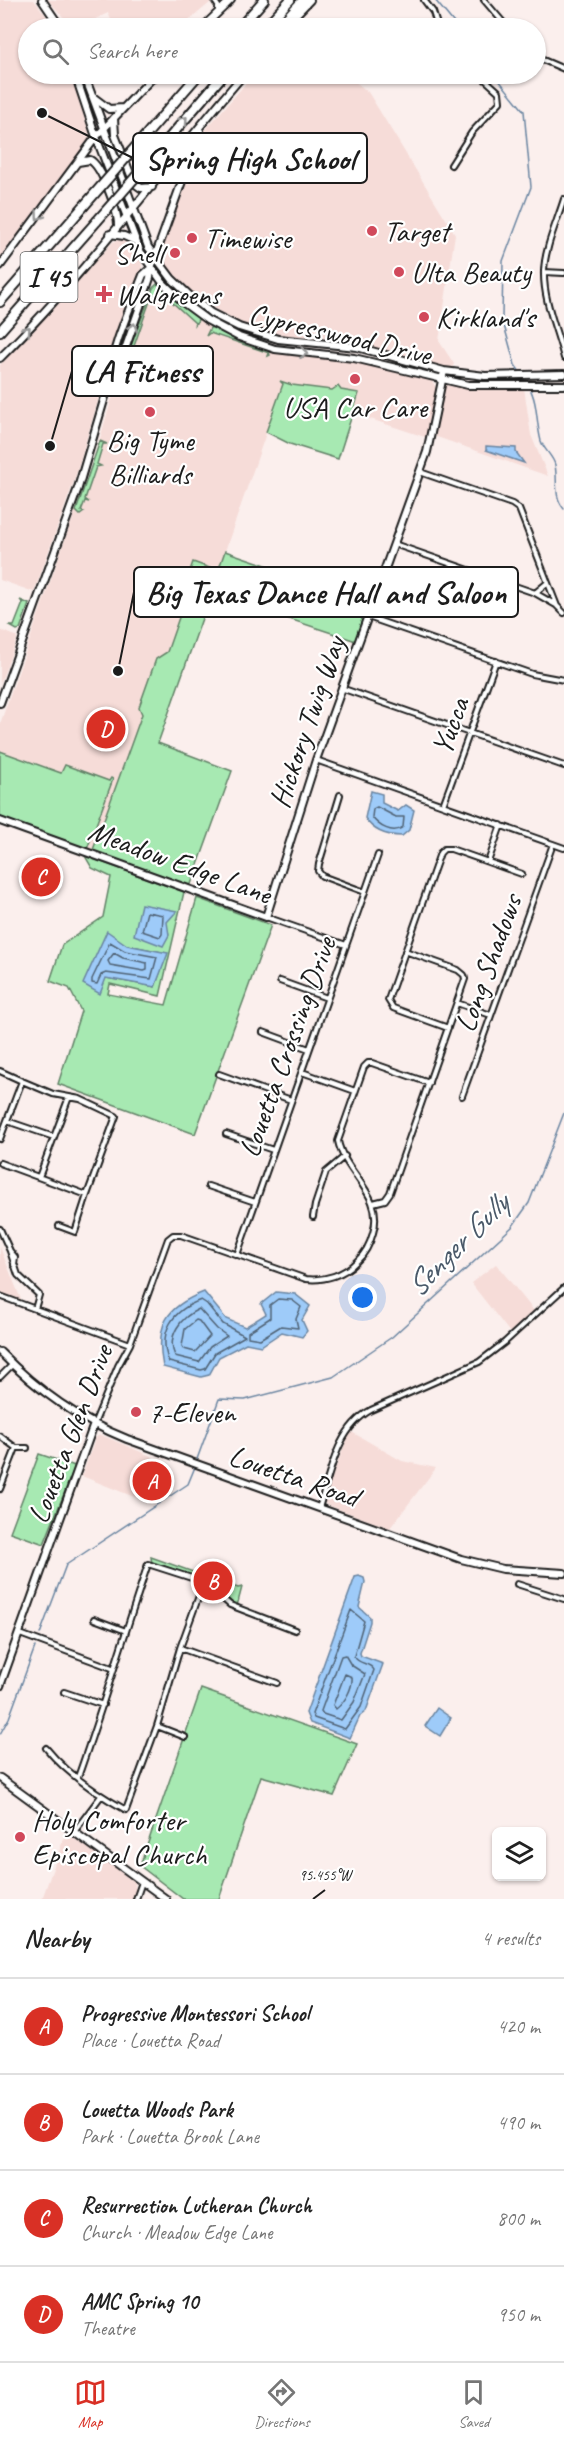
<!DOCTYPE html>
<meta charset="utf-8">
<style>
body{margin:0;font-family:Caveat,sans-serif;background:#f6f6f6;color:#222}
.controls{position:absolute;right:18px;bottom:18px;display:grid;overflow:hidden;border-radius:9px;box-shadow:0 2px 4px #0004}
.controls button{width:54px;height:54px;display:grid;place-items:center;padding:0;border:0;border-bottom:2px solid #e0e0e0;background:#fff;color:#222;font:30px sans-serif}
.you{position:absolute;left:363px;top:1298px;width:21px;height:21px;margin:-15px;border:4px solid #fff;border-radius:50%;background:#1a73e8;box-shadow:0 0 0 9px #1a73e833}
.badge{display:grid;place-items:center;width:39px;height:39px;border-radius:50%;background:#d93025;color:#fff;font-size:20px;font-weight:700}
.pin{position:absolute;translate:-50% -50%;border:3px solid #fff;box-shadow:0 2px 6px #0006}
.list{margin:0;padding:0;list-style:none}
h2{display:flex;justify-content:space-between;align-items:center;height:78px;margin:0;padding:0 24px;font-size:26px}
h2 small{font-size:20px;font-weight:400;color:#767676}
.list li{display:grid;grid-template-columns:39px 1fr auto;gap:18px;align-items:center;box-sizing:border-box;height:96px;padding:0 24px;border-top:2px solid #e0e0e0}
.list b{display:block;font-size:22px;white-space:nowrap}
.list p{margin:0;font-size:20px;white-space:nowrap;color:#767676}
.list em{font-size:20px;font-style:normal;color:#767676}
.icon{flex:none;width:33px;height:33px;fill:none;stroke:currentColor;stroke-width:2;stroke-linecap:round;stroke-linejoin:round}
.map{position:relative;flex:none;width:564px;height:1899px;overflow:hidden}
.search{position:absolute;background:#fff;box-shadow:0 2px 4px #0004;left:18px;right:18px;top:18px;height:66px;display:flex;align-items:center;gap:15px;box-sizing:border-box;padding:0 21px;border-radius:33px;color:#767676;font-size:22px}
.sheet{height:462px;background:#fff}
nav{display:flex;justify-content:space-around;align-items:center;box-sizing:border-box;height:84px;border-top:2px solid #e0e0e0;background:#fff;font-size:16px;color:#767676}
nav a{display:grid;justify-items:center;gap:3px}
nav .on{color:#d93025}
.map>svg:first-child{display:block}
</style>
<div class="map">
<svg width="564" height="1899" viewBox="0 0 564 1899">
<rect width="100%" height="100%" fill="#fbefed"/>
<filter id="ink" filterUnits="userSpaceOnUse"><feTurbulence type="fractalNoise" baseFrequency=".0167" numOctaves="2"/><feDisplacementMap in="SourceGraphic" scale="12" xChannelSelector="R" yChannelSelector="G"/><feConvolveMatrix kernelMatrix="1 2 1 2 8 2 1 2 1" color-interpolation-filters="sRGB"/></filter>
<g filter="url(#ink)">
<!-- built -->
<path fill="#f6dcd8" d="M 0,0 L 34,0 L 50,21 L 54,28 L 28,28 L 28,74 L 71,74 L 91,139 L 0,261 Z
M 48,0 L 209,0 L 211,2 L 180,28 L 115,28 L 108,13 L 76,28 L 69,28 L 65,19 Z
M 254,74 L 346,74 L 368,92 L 455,234 L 439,341 L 454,364 L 451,370 L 362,344 L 319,337 L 279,335 L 245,326 L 215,309 L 193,294 L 168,268 L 161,252 L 162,247 L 200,136 Z
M 122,239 L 130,242 L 137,251 L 141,260 L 142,270 L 116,340 L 75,478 L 34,592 L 0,580 L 0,365 L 113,242 Z
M 159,284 L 214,327 L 242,341 L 387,367 L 432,381 L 436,388 L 428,438 L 352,413 L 279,415 L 271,419 L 117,861 L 0,819 L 0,724 L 95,455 L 117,381 L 153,288 Z
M 446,385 L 478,389 L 524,388 L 531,435 L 548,476 L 434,436 L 437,409 Z
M 0,630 L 16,636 L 17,639 L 0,684 Z
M 0,1247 L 5,1260 L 22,1302 L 0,1295 Z
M 496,1264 L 535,1312 L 511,1334 L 471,1283 Z
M 350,1431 L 402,1461 L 436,1468 L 390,1528 L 327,1505 L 323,1501 Z
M 101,1435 L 153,1457 L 137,1498 L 82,1476 L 96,1437 Z
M 66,1832 L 134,1882 L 136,1890 L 133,1899 L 42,1899 Z"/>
<!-- green -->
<path fill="#a7e9b2" stroke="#628267" stroke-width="1.5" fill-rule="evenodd" d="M 157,284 L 162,285 L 198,317 L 198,320 L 194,326 L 195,323 L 161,292 L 155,296 L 152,295 L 134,346 L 137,348 L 135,349 L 131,346 L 153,288 Z
M 214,327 L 242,341 L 268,349 L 270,355 L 268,356 L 269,353 L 210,333 L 206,336 L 210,328 Z
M 280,381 L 292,385 L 332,390 L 338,386 L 341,390 L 359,393 L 338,459 L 290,444 L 266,432 L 283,384 Z
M 100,441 L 107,444 L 103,444 L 97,464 L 101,466 L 96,467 L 85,499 L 89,502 L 85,501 L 81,511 L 84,512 L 80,515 L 76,511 Z
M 225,551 L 370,600 L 356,641 L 211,593 L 158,743 L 232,771 L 190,887 L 94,853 L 93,850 L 142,714 L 139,707 L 156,659 L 167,652 L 183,606 L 181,596 L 193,562 L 218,571 Z
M 20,600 L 29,604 L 20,629 L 17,630 L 10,626 L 14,626 L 23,603 Z
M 0,751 L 61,773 L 65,765 L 109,781 L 111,778 L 113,779 L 87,849 L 0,819 Z
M 85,856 L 184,892 L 160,996 L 110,984 L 108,994 L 166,1005 L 197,898 L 271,925 L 195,1134 L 58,1084 L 81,1011 L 69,988 L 50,981 L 62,945 L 103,917 L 111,877 L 92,868 ZM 127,945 L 167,953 L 155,987 L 106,978 Z
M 39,1454 L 75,1466 L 44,1544 L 10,1532 Z
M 151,1557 L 238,1588 L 242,1587 L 237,1606 L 202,1580 L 162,1565 L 152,1564 Z
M 201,1689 L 357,1744 L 334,1796 L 261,1776 L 219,1899 L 183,1899 L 140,1866 Z"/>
<!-- water -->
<path fill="#9ecbf9" stroke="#6a85a1" stroke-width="1.5" d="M 486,446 L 516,448 L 516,452 L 524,463 L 486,450 Z
M 371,791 L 382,794 L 382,803 L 398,811 L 406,805 L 414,810 L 409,830 L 402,836 C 387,836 373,831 365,818 Z
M 141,904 L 177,911 L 167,922 L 169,935 L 163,946 L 134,935 Z
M 107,931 L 127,945 L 168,953 L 155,987 L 106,978 L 100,994 L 83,984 Z
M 204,1292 L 226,1319 L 245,1327 L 266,1314 L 261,1304 L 276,1292 L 295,1294 L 310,1306 L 302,1320 L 307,1331 L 302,1337 L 282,1332 L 261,1346 L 246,1343 L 219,1357 L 209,1375 L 201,1377 L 163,1367 C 155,1326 165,1307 204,1292 Z
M 359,1576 L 364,1578 L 365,1582 L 359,1607 L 370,1617 L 370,1622 L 360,1653 L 361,1656 L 383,1664 L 366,1711 L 360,1716 L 350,1738 L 310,1723 L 306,1713 L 355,1577 Z
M 437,1708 L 451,1718 L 440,1736 L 425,1726 Z"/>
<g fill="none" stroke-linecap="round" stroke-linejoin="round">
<!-- shore -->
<path stroke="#506274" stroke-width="1.5" d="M 377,807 L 396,817 L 404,817 L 403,827 C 393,835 378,826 372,817 L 373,809 Z
M 147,912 L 163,915 L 162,934 L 160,937 L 142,931 Z
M 110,942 L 125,951 L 157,957 L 151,979 L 106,973 L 101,975 L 97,984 L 92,983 L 92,979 Z
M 114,953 L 123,958 L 147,963 L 147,970 L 144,971 L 110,965 L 108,961 Z
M 278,1299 L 292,1300 L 301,1307 L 296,1319 L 298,1328 L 281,1326 L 260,1339 L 248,1337 L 248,1332 L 270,1318 L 270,1305 Z
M 201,1300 L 207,1304 L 223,1324 L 245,1336 L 215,1353 L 205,1369 L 201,1370 L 169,1362 C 157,1332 173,1310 201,1300 Z
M 199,1309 L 217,1329 L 227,1336 L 210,1347 L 199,1362 L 175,1356 C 166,1336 181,1317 199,1309 Z
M 196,1320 L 199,1321 L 210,1336 L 195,1352 L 184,1349 L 182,1346 L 185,1329 Z
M 351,1610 L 364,1621 L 354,1656 C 358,1665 370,1662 374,1670 L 361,1707 L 345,1729 L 314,1718 L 312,1714 Z
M 345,1655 L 351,1665 L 365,1674 L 354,1702 L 341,1720 L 323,1714 L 321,1711 L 341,1656 Z
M 345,1674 L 352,1677 C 353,1688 345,1702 336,1709 L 333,1705 Z"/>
<!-- stream -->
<path stroke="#6a85a1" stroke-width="1.5" d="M 435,0 L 458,28
M 494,74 L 524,111 L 531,187 L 503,261 L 502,318 L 515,365 L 520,372
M 529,387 C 538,402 536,423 541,441 C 544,450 553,456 555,465 C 558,481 553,496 564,509
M 196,1462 L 219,1399 L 245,1400 L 333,1377 L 392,1337 L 512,1227 L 529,1203 L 564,1113
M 40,1634 L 66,1565 L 188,1484 L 195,1467
M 0,1734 L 9,1718 L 35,1647"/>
<defs>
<path id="street" d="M 214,0 L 218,6 L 218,13
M 424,0 L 433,12 L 438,28
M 484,0 L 508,28
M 536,57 L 564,69
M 451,165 L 472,132 L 500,102 L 499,92 L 479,74
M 564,199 C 557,222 545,247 544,271 C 543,300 557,330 564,358
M 544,272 L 564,273
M 420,472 L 512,504 L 519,509 L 557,606 L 564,613
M 394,544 L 535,593 L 556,605
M 535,593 L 547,583
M 368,617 L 532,674 L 564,680
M 341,688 L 564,766
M 316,760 L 564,848
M 340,795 L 319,864 L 318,871 L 322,876 L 365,892
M 443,805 L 496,661
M 488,862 L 501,825
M 266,917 L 346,945
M 280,981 L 327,998
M 457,1003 L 488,1014
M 448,1028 L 393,1008 L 388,1000 L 440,853 L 444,849 L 451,849 L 522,874
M 263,1032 L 309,1049
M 0,1071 L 22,1081 L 0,1139
M 302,1072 L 355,1091
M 219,1074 L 291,1100
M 462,1096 L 553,844
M 7,1121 L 54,1137
M 226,1134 L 273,1150
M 0,1163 L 87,1195 L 116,1116 L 80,1099 L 53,1094 L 22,1081
M 39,1177 L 69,1097
M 208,1186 L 255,1202
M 373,1203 L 385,1200 L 390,1193 L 465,979 L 464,975 L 458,970 L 405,951
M 313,1217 L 315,1205 L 326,1172 L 345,1156
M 59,1226 L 75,1232 L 87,1195
M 0,1229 L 10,1251 L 15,1257 L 14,1265
M 10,1251 L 18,1275 L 39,1295 L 35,1309
M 237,1255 L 378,855
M 0,1296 L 130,1344
M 0,1377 L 12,1365
M 94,1424 L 118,1366 L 130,1344 L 168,1239 L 173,1235 L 181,1235 L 306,1279 C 325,1281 344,1275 357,1261 C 365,1254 370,1244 373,1233 C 385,1194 345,1175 338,1141 L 364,1067 L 368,1063 L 372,1063 L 429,1083
M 0,1436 L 16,1448 L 27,1448
M 0,1489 L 16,1448
M 319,1508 C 330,1474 337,1428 371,1410 L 479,1362 L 505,1342 L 564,1288
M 517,1584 L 564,1599
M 94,1619 L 126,1631
M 20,1634 L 112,1668
M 180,1648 L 277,1683
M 64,1692 L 103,1705
M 157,1726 L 185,1737
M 46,1748 C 67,1774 97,1794 126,1810 L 157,1726 L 180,1648 L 204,1582
M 78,1777 C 103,1707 124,1635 148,1564 L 204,1582 L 230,1605 L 295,1630
M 74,1832 L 101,1796
M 136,1899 L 142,1882"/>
<path id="secondary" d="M 42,0 L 61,28
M 202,28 L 231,0
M 283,28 L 310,0
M 75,74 L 96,137 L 140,251 L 163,283 L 184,303 L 207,320 L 239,337 L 275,349 L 354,358 L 468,385 L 564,385
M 84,74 L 148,247 L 172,279 L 190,296 L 211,313 L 239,327 L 278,339 L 357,347 L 444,371 L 485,376 L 564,374
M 93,97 L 109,109 L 123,108
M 114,118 L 115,135 L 134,183 L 141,188 L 152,187
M 78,162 L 90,160 C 102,166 118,212 118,225
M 110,234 L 124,236 L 135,241
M 0,266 L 96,137 L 156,74
M 0,358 C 89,270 163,168 244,74
M 110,380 L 116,375 L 150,278 L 151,268 L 200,131
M 0,703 L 78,488 L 110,380 C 108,355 133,301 143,275 L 151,268
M 0,821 L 266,917 L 316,760 L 427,452 L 444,371
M 0,1352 C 36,1389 79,1420 127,1439 L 461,1559 L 503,1569 L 564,1573
M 0,1686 L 94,1424
M 0,1778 L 166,1899"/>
<path id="highway" d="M 239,28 L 264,0
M 264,28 L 290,0
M 277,28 L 303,0
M 132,151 L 199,74
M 146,165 L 224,74
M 0,302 L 83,207
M 0,331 L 97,221"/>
</defs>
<!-- street casing -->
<use href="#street" stroke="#1c1c1c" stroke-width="8"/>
<!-- secondary casing -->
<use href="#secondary" stroke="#1c1c1c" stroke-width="10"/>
<!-- highway casing -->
<use href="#highway" stroke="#1c1c1c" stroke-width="12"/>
<!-- street -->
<use href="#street" stroke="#fff" stroke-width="4"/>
<!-- secondary -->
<use href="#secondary" stroke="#fff" stroke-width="6"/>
<!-- highway -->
<use href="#highway" stroke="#fff" stroke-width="8"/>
<defs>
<path id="highway-bridge" d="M 83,207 L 132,151
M 97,221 L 146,165"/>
</defs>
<!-- highway-bridge casing -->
<use href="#highway-bridge" stroke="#1c1c1c" stroke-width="12" stroke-linecap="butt"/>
<!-- highway-bridge -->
<use href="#highway-bridge" stroke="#fff" stroke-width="8"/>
</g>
<!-- one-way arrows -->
<defs><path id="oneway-chevron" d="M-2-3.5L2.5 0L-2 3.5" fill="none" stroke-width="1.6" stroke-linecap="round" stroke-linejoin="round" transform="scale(1.5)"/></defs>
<g stroke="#999">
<use href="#oneway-chevron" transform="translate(184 120) rotate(-49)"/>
<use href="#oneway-chevron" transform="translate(39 216) rotate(126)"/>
<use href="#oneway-chevron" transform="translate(133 327) rotate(-70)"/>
<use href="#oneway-chevron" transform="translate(27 330) rotate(-46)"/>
<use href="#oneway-chevron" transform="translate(304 353) rotate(7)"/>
</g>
</g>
<!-- ticks -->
<path fill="none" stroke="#1c1c1c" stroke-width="2" d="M 313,1899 L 325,1890"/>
<!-- markers -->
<g fill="#d1495b" stroke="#fff" stroke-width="2">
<circle cx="372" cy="231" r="6"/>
<circle cx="192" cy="238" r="6"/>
<circle cx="175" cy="253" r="6"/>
<circle cx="399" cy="272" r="6"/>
<path d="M101 285h6v6h6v6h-6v6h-6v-6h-6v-6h6z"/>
<circle cx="424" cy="317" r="6"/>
<circle cx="355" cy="379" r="6"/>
<circle cx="150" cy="412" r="6"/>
<circle cx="136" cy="1412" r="6"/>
<circle cx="20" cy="1837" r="6"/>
</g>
<g text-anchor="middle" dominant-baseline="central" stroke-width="4.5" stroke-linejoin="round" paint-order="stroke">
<!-- shield labels -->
<rect fill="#fff" stroke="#606060" stroke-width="1.5" x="20.5" y="252" width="57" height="50" rx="4.5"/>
<g font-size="28" font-weight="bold" fill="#1c1c1c">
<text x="49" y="277">I 45</text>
</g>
<!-- poi labels -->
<g font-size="30" fill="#1c1c1c" stroke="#fff" text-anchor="start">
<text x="384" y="231">Target</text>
<text x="204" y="238">Timewise</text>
<text x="163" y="253" text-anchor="end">Shell</text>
<text x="411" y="272">Ulta Beauty</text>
<text x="116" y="294">Walgreens</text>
<text x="436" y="317">Kirkland's</text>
<text x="355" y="407" text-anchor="middle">USA Car Care</text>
<text x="150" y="440" text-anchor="middle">Big Tyme<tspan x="150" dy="34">Billiards</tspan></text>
<text x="148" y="1412">7-Eleven</text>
<text x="32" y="1820">Holy Comforter<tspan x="32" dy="34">Episcopal Church</tspan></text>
</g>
<!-- street labels -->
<g font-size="30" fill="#1c1c1c" stroke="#fff">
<text transform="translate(340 334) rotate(13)">Cypresswood Drive</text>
<text transform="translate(307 722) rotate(-71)">Hickory Twig Way</text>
<text transform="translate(450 726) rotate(-70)">Yucca</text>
<text transform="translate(180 862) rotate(20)">Meadow Edge Lane</text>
<text transform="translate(488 963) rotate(-70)">Long Shadows</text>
<text transform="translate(287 1047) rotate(-70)">Louetta Crossing Drive</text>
<text transform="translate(70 1434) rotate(-69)">Louetta Glen Drive</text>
<text transform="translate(294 1476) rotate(19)">Louetta Road</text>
</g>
<!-- water labels -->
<g font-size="32" font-style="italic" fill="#4a5969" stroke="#fff">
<text transform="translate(457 1245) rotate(-45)">Senger Gully</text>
</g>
</g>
<g font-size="15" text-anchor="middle" fill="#1c1c1c" stroke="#fff" stroke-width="4.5" stroke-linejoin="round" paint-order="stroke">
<text x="325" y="1880">95.455°W</text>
</g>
<!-- callouts -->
<path fill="none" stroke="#1c1c1c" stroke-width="2" d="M42 113L133 158M50 446L72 371M118 671L134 592"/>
<g fill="#1c1c1c" stroke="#fff" stroke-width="2">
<circle cx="42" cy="113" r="6"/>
<circle cx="50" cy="446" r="6"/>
<circle cx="118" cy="671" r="6"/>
</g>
<g fill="#fff" stroke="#1c1c1c" stroke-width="2">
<rect x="133" y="133" width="234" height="50" rx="6"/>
<rect x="72" y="346" width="141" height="50" rx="6"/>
<rect x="134" y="567" width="384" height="50" rx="6"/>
</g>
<g font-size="32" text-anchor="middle" font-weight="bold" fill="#1c1c1c">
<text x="250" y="169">Spring High School</text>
<text x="142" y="382">LA Fitness</text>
<text x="326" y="603">Big Texas Dance Hall and Saloon</text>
</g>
</svg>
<div class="controls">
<button><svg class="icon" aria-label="layers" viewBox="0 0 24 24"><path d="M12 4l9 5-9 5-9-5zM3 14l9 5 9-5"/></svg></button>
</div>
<div class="you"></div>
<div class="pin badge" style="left:152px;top:1481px">A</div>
<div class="pin badge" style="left:213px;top:1581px">B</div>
<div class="pin badge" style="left:41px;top:877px">C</div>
<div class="pin badge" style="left:106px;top:729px">D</div>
<div class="search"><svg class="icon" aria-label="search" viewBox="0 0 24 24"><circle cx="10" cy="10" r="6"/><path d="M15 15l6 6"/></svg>Search here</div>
</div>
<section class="sheet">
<h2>Nearby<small>4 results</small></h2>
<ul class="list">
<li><span class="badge">A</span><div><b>Progressive Montessori School</b><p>Place · Louetta Road</p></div><em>420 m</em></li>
<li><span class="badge">B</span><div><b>Louetta Woods Park</b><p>Park · Louetta Brook Lane</p></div><em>490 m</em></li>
<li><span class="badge">C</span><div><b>Resurrection Lutheran Church</b><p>Church · Meadow Edge Lane</p></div><em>800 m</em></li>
<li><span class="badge">D</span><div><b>AMC Spring 10</b><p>Theatre</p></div><em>950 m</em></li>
</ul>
</section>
<nav>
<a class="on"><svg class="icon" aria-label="map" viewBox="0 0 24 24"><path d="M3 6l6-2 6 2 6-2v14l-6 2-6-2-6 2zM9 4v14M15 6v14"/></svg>Map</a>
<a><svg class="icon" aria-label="directions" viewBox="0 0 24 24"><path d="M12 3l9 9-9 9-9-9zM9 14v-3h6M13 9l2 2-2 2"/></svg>Directions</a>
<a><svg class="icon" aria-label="saved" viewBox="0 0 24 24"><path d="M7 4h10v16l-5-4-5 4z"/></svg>Saved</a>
</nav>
